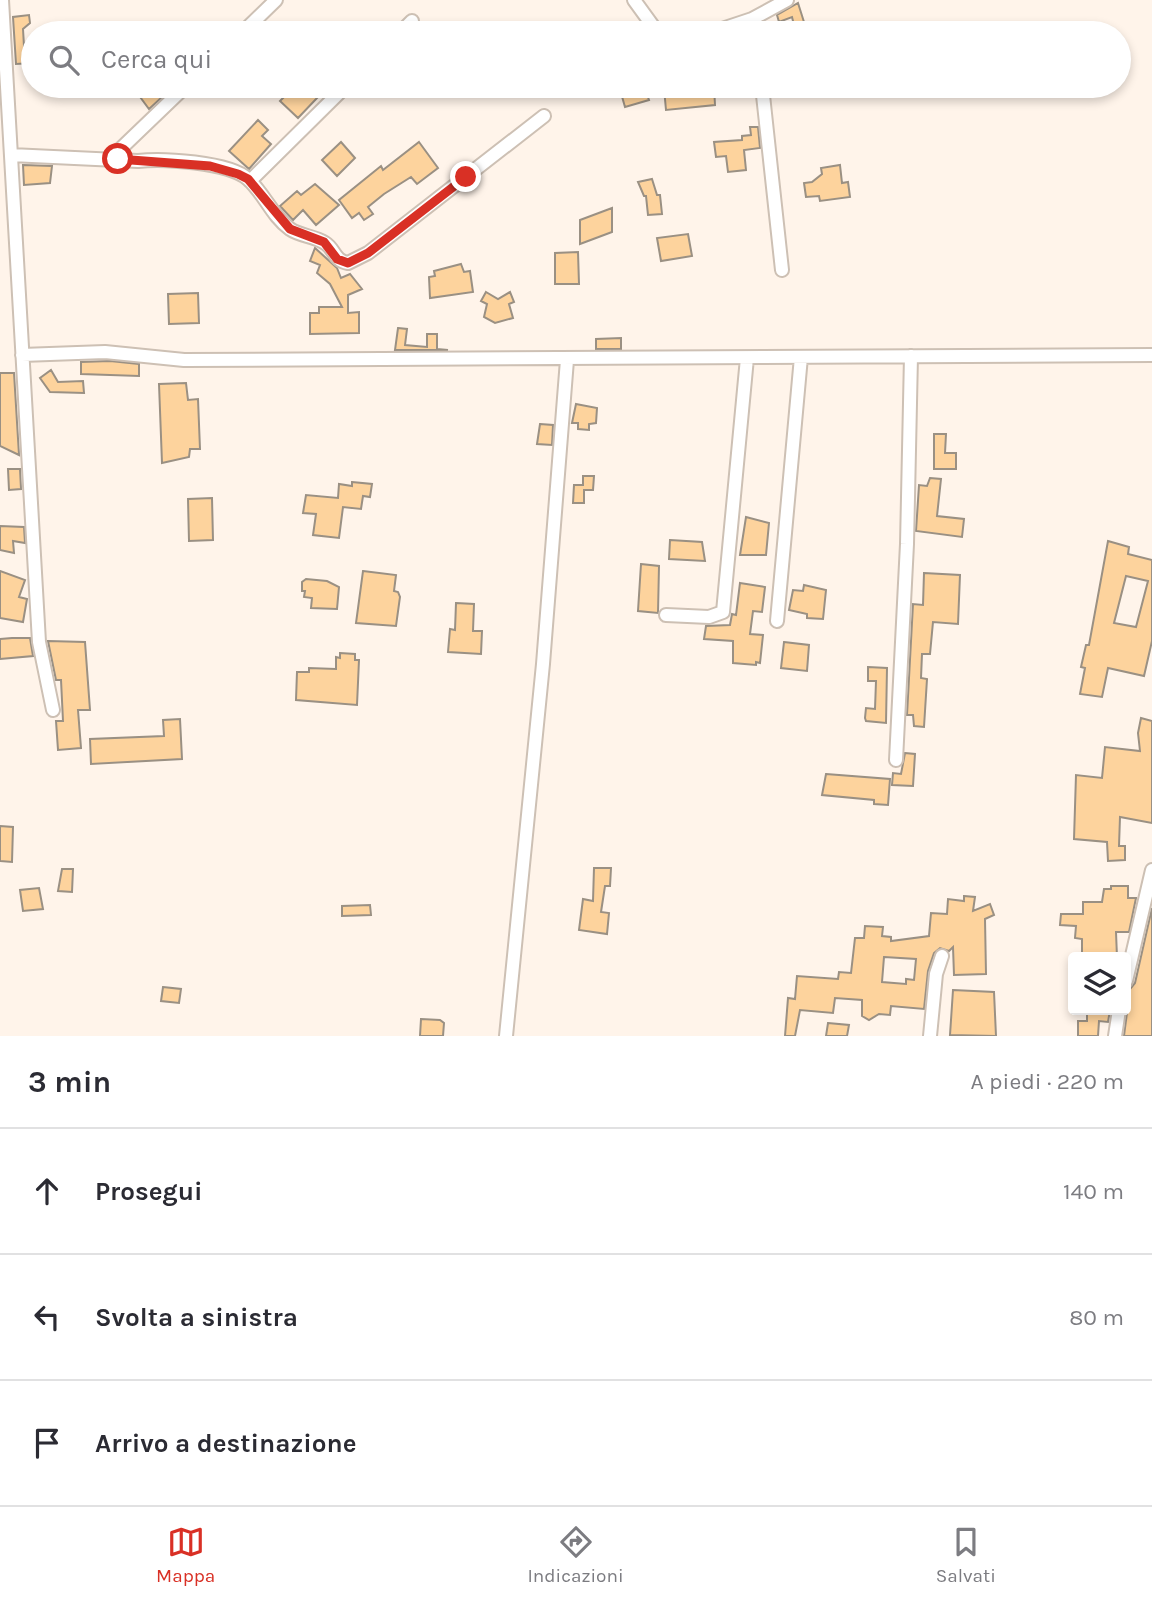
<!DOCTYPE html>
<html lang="it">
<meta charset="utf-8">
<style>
body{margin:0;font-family:Karla,sans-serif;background:#f7f7f7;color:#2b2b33}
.controls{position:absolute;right:21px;bottom:21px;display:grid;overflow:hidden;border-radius:7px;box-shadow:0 4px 10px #0003}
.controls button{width:63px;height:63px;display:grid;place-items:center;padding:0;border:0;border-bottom:2px solid #e1e1e2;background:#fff;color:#2b2b33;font:35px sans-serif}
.stop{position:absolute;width:21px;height:21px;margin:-16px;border:5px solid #d93025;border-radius:50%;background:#fff}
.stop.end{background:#d93025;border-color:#fff;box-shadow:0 2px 7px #0008}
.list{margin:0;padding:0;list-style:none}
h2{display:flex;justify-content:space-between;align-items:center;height:91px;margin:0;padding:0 28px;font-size:30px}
h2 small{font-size:23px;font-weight:400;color:#7c7c81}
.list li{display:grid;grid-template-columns:46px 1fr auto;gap:21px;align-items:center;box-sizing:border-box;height:126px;padding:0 28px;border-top:2px solid #e1e1e2}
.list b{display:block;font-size:26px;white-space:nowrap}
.list em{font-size:23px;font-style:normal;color:#7c7c81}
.icon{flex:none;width:38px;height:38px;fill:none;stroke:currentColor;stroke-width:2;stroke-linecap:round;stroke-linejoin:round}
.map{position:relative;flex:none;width:1152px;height:1036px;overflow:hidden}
.search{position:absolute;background:#fff;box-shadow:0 4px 10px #0003;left:21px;right:21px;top:21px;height:77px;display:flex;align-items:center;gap:18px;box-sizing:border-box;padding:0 24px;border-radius:38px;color:#7c7c81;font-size:26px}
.sheet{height:469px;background:#fff}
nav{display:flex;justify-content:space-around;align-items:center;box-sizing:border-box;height:98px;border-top:2px solid #e1e1e2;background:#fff;font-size:19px;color:#7c7c81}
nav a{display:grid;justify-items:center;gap:4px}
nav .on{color:#d93025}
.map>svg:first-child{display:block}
</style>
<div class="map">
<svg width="1152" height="1036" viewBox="0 0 1152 1036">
<rect width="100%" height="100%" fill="#fff4ea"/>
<!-- building -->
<path fill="#fdd39d" stroke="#9a9083" stroke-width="2" fill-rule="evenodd" d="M 798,3 L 804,22 L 794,25 L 792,17 L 779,22 L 777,15 Z
M 29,15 L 30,23 L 23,29 L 24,46 L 33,45 L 33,63 L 16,64 L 13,17 Z
M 132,86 L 174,86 L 149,109 Z
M 295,86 L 308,86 L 318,97 L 298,118 L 280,101 Z
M 619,86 L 644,86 L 649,100 L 625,107 Z
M 684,86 L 714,86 L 715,105 L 666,110 L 664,88 Z
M 258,120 L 268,130 L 262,136 L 271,144 L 249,169 L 229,151 Z
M 750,127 L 758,127 L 760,148 L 744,150 L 746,170 L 728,172 L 726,156 L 716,157 L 714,142 L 742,140 L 742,136 L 751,135 Z
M 341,142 L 355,158 L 337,176 L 322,160 Z
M 419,142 L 438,168 L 417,184 L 411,177 L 384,194 L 368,207 L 373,214 L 364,220 L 359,213 L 352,218 L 339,200 L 381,166 L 383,170 Z
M 23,165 L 52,166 L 50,183 L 24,185 Z
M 840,165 L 842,183 L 848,182 L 850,197 L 820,201 L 819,196 L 806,197 L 804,183 L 812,182 L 822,174 L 821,168 Z
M 652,179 L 657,195 L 660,195 L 662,214 L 648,215 L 646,196 L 644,196 L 638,182 Z
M 315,184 L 339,205 L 316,225 L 303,210 L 293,220 L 280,206 L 297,191 L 301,195 Z
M 612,208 L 612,232 L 580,244 L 580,220 Z
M 688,234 L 692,256 L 661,261 L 657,238 Z
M 315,248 L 337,268 L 341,278 L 350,274 L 362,289 L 348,295 L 348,313 L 359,312 L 359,333 L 310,334 L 310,313 L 319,313 L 319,307 L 342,307 L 330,284 L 317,273 L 320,265 L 310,261 Z
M 578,252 L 579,284 L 555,284 L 555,253 Z
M 461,264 L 464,272 L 470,271 L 473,292 L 430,298 L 429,277 L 435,276 L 434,271 Z
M 486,292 L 498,299 L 510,292 L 514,302 L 509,304 L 513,318 L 495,323 L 484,317 L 487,304 L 481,301 Z
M 198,293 L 199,323 L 169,324 L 168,294 Z
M 398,328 L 407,329 L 405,345 L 427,347 L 427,334 L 437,334 L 437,349 L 448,350 L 395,350 Z
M 621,338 L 621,349 L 596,349 L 596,339 Z
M 110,361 L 139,364 L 139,376 L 81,374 L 81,362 Z
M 51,370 L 58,382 L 83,381 L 84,393 L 50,392 L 40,378 Z
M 0,373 L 14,373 L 19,455 L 0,446 Z
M 186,383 L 188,400 L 198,399 L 200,449 L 190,449 L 189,457 L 162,463 L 159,384 Z
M 576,404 L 597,408 L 596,423 L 589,424 L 589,430 L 578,429 L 578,423 L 572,423 Z
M 540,424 L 553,425 L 552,445 L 537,444 Z
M 934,434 L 946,434 L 945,453 L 956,453 L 956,469 L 934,469 Z
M 8,469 L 20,469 L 21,489 L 9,490 Z
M 583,476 L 594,476 L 593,490 L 584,490 L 584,503 L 573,503 L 574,485 L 583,485 Z
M 930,478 L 941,479 L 937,516 L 964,519 L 962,537 L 916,531 L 919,485 L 927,486 Z
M 352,482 L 372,484 L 370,497 L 363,496 L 361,509 L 343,507 L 339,538 L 313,535 L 316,514 L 303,513 L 306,495 L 338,498 L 339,484 L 352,486 Z
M 212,498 L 213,540 L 189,541 L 188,499 Z
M 746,517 L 769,523 L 766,555 L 740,555 Z
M 0,526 L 24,527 L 25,543 L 13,541 L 14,553 L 0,550 Z
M 670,540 L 702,542 L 705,561 L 669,559 Z
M 1108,541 L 1129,547 L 1128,554 L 1152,560 L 1152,641 L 1144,676 L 1108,668 L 1102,697 L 1080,694 L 1085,668 L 1081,667 L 1086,645 L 1089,645 ZM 1126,576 L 1148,581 L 1136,627 L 1114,623 Z
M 641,564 L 659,566 L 658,613 L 638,611 Z
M 0,571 L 25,580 L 19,597 L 27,599 L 23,622 L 0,618 Z
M 363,571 L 396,575 L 394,591 L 398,592 L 400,597 L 396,626 L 356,623 Z
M 924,573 L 960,575 L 958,624 L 933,622 L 930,654 L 922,654 L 921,678 L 927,679 L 924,727 L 914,726 L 913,715 L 907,715 L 913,604 L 923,605 Z
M 306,579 L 327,581 L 339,587 L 337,609 L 311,608 L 312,598 L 304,597 L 305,591 L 302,591 L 302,582 Z
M 740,583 L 765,587 L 762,612 L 753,611 L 750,634 L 763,635 L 760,663 L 756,662 L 756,665 L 733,663 L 733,641 L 704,639 L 706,626 L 730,625 L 732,614 L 736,615 Z
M 804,585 L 826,590 L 823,619 L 807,618 L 807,614 L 789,610 L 793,590 L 803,591 Z
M 456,603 L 474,604 L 473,631 L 482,631 L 481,654 L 448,652 L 450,629 L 455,630 Z
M 12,638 L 30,638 L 33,656 L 0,659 L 0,639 Z
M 48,641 L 85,642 L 90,710 L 78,710 L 81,748 L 58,750 L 56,721 L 63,721 L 61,680 L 56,680 Z
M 784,642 L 809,645 L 807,671 L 781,668 Z
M 340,653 L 355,654 L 355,660 L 359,660 L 357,705 L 296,700 L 297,672 L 309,672 L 309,668 L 336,669 L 336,657 L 340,658 Z
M 868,667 L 887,668 L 886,723 L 866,721 L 865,718 L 866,708 L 875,709 L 876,681 L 868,681 Z
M 1141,718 L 1152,721 L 1152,823 L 1120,817 L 1119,846 L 1125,846 L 1125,860 L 1108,861 L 1107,842 L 1074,839 L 1076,775 L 1102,778 L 1105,747 L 1140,751 L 1138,733 Z
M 180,719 L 182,759 L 91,764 L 90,739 L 164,736 L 163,720 Z
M 905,753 L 915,754 L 913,786 L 892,785 L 893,773 L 901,774 Z
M 826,774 L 890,779 L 888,805 L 874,804 L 874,800 L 822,795 Z
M 0,826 L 13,827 L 12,862 L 0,861 Z
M 594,868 L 611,868 L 610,886 L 605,886 L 601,912 L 609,913 L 607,934 L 579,930 L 583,899 L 593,901 Z
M 62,869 L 73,869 L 72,892 L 58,891 Z
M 1111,886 L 1128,886 L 1128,898 L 1136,898 L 1129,932 L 1116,932 L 1117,957 L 1082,957 L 1082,939 L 1075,938 L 1076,926 L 1060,925 L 1061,914 L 1083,914 L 1083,902 L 1102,902 L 1104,889 L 1111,889 Z
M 39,888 L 43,909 L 23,911 L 20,890 Z
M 964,896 L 975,897 L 973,911 L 990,904 L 994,915 L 985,919 L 986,974 L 954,975 L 953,947 L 949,951 L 940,948 L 934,953 L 928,971 L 924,1009 L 891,1006 L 890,1015 L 879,1014 L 869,1020 L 862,1016 L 862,1000 L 835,998 L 833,1013 L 800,1010 L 795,1036 L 785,1036 L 788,998 L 795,999 L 797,976 L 838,979 L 839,972 L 851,973 L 855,938 L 864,938 L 865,926 L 883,927 L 882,936 L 891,937 L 891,941 L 929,936 L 931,913 L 947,914 L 948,899 L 964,901 ZM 884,957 L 916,959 L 914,980 L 906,979 L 906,984 L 882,982 Z
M 370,905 L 371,915 L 342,916 L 342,906 Z
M 1152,908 L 1152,1036 L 1124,1036 L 1130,989 L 1135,983 Z
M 163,987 L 181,989 L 179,1003 L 161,1001 Z
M 953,990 L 994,992 L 996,1036 L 950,1035 Z
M 1087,1010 L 1110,1010 L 1108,1022 L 1099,1021 L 1098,1036 L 1078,1036 L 1078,1021 L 1087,1021 Z
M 421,1019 L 440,1020 L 444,1023 L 443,1036 L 420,1036 Z
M 828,1023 L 849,1025 L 847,1036 L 826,1036 Z"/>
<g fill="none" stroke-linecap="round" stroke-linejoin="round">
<defs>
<path id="minor" d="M 2,0 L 39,642 L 53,710
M 634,0 L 658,33
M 242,33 L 276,0
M 400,33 L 412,21
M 710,33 L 752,19 L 787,0
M 762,86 L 782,270
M 11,155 L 138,161 C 162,158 229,162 248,179 C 264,193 272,216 290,229 C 300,236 314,236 325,243 C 335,249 334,261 348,263 L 368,253 L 544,116
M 111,158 L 186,86
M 250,181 L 346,86
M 22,355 L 105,352 L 184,360 L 1152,355
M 666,615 L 709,617 L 723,612 L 747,358
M 777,621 L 801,357
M 896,760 L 907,544 L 911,356
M 1126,981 L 1152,870
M 506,1036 L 543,664 L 567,360
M 930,1036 L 936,974 L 942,956
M 1115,1036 L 1119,1010"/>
</defs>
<!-- minor casing -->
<use href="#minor" stroke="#cdc0b4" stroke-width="16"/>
<!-- minor -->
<use href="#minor" stroke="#fff" stroke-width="12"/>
</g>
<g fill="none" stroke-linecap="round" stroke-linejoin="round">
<!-- route -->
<path stroke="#d93025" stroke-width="9" d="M 118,159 L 210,166 L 238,174 L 248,179 L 290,229 L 324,242 L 337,259 L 348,263 L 368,253 L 466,177"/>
</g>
</svg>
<div class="controls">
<button><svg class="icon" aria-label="layers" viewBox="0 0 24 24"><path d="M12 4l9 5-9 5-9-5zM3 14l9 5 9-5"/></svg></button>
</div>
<div class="stop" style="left:118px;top:159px"></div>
<div class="stop end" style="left:466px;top:177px"></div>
<div class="search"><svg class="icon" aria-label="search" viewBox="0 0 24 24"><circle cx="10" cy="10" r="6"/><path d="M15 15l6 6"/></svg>Cerca qui</div>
</div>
<section class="sheet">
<h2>3 min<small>A piedi · 220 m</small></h2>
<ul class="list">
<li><svg class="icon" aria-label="ahead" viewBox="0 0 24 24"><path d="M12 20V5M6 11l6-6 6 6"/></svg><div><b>Prosegui</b></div><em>140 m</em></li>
<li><svg class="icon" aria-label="left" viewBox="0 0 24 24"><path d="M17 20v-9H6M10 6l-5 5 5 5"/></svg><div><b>Svolta a sinistra</b></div><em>80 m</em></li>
<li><svg class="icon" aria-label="arrive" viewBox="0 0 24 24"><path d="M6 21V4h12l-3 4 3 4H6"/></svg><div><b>Arrivo a destinazione</b></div></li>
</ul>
</section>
<nav>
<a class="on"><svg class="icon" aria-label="map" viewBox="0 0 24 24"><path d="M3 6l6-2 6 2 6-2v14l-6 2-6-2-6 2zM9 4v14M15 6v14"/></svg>Mappa</a>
<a><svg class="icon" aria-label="directions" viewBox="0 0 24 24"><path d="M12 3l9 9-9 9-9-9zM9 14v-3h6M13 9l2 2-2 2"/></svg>Indicazioni</a>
<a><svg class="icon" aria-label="saved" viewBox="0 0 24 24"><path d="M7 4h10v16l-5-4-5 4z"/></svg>Salvati</a>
</nav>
